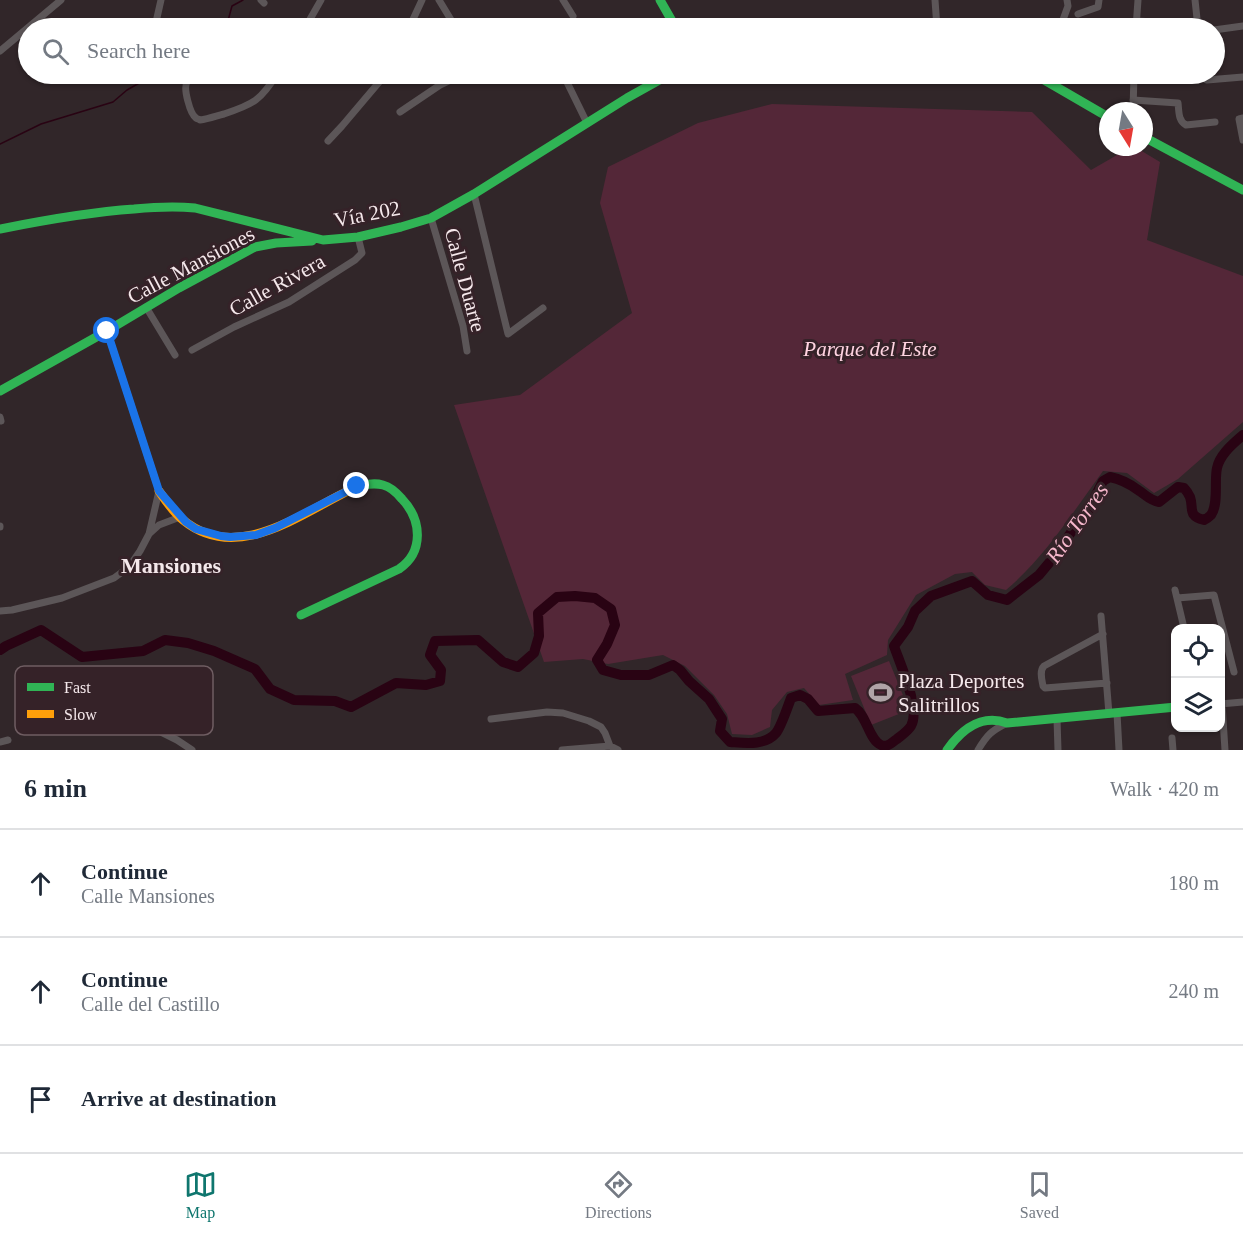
<!DOCTYPE html>
<meta charset="utf-8">
<style>
body{margin:0;font-family:"Times New Roman",serif;background:#f2f2f3;color:#1f2937}
.controls{position:absolute;right:18px;bottom:18px;display:grid;overflow:hidden;border-radius:12px;box-shadow:0 2px 4px #0004}
.controls button{width:54px;height:54px;display:grid;place-items:center;padding:0;border:0;border-bottom:2px solid #e0e1e3;background:#fff;color:#1f2937;font:30px sans-serif}
.compass{position:absolute;left:1099px;top:102px;width:54px;height:54px;border-radius:50%;background:#fff;box-shadow:0 2px 4px #0004;rotate:169deg}
.stop{position:absolute;width:18px;height:18px;margin:-14px;border:4px solid #1a73e8;border-radius:50%;background:#fff}
.stop.end{background:#1a73e8;border-color:#fff;box-shadow:0 2px 6px #0008}
.list{margin:0;padding:0;list-style:none}
h2{display:flex;justify-content:space-between;align-items:center;height:78px;margin:0;padding:0 24px;font-size:26px}
h2 small{font-size:20px;font-weight:400;color:#747a83}
.list li{display:grid;grid-template-columns:39px 1fr auto;gap:18px;align-items:center;box-sizing:border-box;height:108px;padding:0 24px;border-top:2px solid #e0e1e3}
.list b{display:block;font-size:22px;white-space:nowrap}
.list p{margin:0;font-size:20px;white-space:nowrap;color:#747a83}
.list em{font-size:20px;font-style:normal;color:#747a83}
.icon{flex:none;width:33px;height:33px;fill:none;stroke:currentColor;stroke-width:2;stroke-linecap:round;stroke-linejoin:round}
.map{position:relative;flex:none;width:1243px;height:750px;overflow:hidden}
.search{position:absolute;background:#fff;box-shadow:0 2px 4px #0004;left:18px;right:18px;top:18px;height:66px;display:flex;align-items:center;gap:15px;box-sizing:border-box;padding:0 21px;border-radius:33px;color:#747a83;font-size:22px}
.sheet{height:402px;background:#fff}
nav{display:flex;justify-content:space-around;align-items:center;box-sizing:border-box;height:84px;border-top:2px solid #e0e1e3;background:#fff;font-size:16px;color:#747a83}
nav a{display:grid;justify-items:center;gap:3px}
nav .on{color:#0f766e}
.map>svg:first-child{display:block}
</style>
<div class="map">
<svg width="1243" height="750" viewBox="0 0 1243 750">
<rect width="100%" height="100%" fill="#312629"/>
<!-- green -->
<path fill="#542738" d="M 772,104 L 1032,112 L 1091,170 L 1131,147 L 1135,147 L 1160,162 L 1147,240 L 1243,276 L 1243,422 L 1178,479 L 1154,493 L 1127,473 L 1103,471 C 1073,512 1045,557 1006,590 L 985,585 L 972,572 L 955,574 L 916,595 L 888,640 L 887,655 L 845,674 L 853,700 L 819,705 L 804,688 L 787,692 L 772,710 L 770,727 L 752,735 L 732,734 L 727,714 L 714,695 L 685,666 L 663,655 L 608,664 L 583,659 L 544,662 L 454,405 L 520,395 L 632,313 L 600,203 L 608,167 L 698,123 Z
M 889,661 L 909,710 L 871,725 L 851,676 Z"/>
<g fill="none" stroke-linecap="round" stroke-linejoin="round">
<!-- stream -->
<path stroke="#290313" stroke-width="1.5" d="M 226,28 L 232,6 L 243,0
M 0,144 L 41,124 L 113,102 L 127,90 L 148,78 L 168,74
M 884,750 L 886,746"/>
<!-- river -->
<path stroke="#290313" stroke-width="10" d="M 0,650 L 6,646 L 41,630 L 82,657 L 143,651 L 165,640 L 188,643 L 214,651 L 255,669 L 270,689 L 294,700 L 335,701 L 351,707 L 396,683 L 426,685 L 440,681 L 441,670 L 430,655 L 435,641 L 478,640 L 503,662 L 518,667 L 534,653 L 539,636 L 538,613 L 557,597 L 575,596 L 595,598 L 611,609 L 615,625 L 607,644 L 597,660 L 603,670 L 621,675 L 649,675 L 673,665 L 680,670 L 689,681 L 709,699 L 722,719 L 720,731 L 730,742 C 745,743 765,746 776,733 C 781,727 788,706 791,698 L 800,695 L 808,699 L 818,711 L 855,708 C 867,716 869,740 881,745 C 888,748 892,742 897,739 C 902,735 908,731 911,726 C 921,709 900,664 894,646 L 908,627 L 915,611 L 931,596 L 972,581 L 988,595 L 1007,600 L 1039,575 L 1054,557 L 1072,531 L 1083,521 L 1103,481 L 1110,477 C 1120,479 1130,484 1138,490 C 1146,495 1149,500 1159,502 L 1178,487 L 1184,488 C 1185,489 1189,495 1190,497 C 1194,508 1187,516 1204,520 C 1206,519 1209,517 1211,515 C 1219,504 1214,481 1217,468 C 1220,454 1233,444 1243,435"/>
<!-- street -->
<path stroke="#5c5658" stroke-width="7" d="M 261,0 L 264,3
M 439,0 L 456,28
M 563,0 L 573,16
M 935,0 L 937,28
M 1195,0 L 1198,28
M 1078,14 L 1098,7 L 1099,0
M 1137,21 L 1172,23
M 156,28 L 156,22 L 161,0
M 305,28 L 321,0
M 409,28 L 422,0
M 1060,28 L 1068,6 L 1067,0
M 1136,28 L 1138,0
M 1214,30 L 1243,26
M 0,51 L 61,0
M 209,74 C 202,75 191,76 187,82 C 183,88 190,114 196,118 C 197,119 199,119 200,120 C 209,119 216,116 224,114 C 254,104 261,100 277,74
M 563,74 L 587,123
M 1202,74 L 1205,79 L 1207,80 L 1243,77
M 1133,100 L 1178,103 C 1179,111 1178,121 1186,125 L 1215,122
M 1133,111 L 1134,74
M 400,112 L 440,85 L 463,74
M 1243,118 L 1239,119 L 1243,140
M 328,141 L 342,126 L 386,74
M 474,194 L 508,334 L 543,308
M 431,218 L 463,326 L 467,351
M 146,307 L 175,355
M 192,350 L 234,327 L 289,302 L 355,260 L 362,253 L 358,237
M 0,417 L 1,421
M 0,526 L 0,527
M 149,534 L 159,525 L 180,517
M 1175,590 L 1184,628
M 1177,598 L 1214,595 L 1234,672
M 0,611 L 12,610 L 62,598 L 114,578 L 129,567 L 140,551 L 149,534 L 159,491 L 107,331
M 1101,616 L 1109,714
M 1103,634 L 1044,666 C 1039,671 1042,680 1043,686 L 1045,688 L 1107,683
M 1220,704 L 1243,702
M 1222,704 L 1225,750
M 1117,713 L 1119,750
M 491,719 L 547,712 L 563,713 L 589,721 L 601,727 L 605,733 L 610,746
M 1057,719 L 1058,750
M 153,728 L 177,740 L 192,750
M 1172,738 L 1173,750
M 0,742 L 8,740
M 562,750 L 610,746 L 618,750
M 978,750 C 987,735 991,731 1007,723"/>
<!-- fast -->
<path stroke="#30b455" stroke-width="9" d="M 660,0 L 676,28
M 1034,74 L 1108,117
M 1144,137 L 1243,190
M 0,229 C 45,220 89,212 134,209 C 155,207 174,206 195,208 L 323,240 L 358,237 L 401,227 L 431,218 L 474,194 L 627,98 L 670,74
M 0,391 L 107,331 L 179,288 L 255,247 L 276,243 L 312,241
M 301,615 L 399,569 C 424,552 422,520 402,499 C 397,493 391,487 383,485 C 372,482 361,485 350,490
M 947,750 C 962,729 981,714 1007,723 L 1176,707"/>
<!-- slow -->
<path stroke="#ff9f0a" stroke-width="9" d="M 159,491 C 166,501 173,512 183,520 C 237,564 300,514 350,490"/>
</g>
<g fill="none" stroke-linecap="round" stroke-linejoin="round">
<!-- route -->
<path stroke="#1a73e8" stroke-width="8" d="M 107,331 L 159,491 L 186,522 L 196,529 L 221,536 L 230,537 L 256,535 L 275,528 L 357,486"/>
</g>
<!-- icons -->
<defs>
<symbol id="stadium-bare" viewBox="-9 -9 18 18"><path d="M0-5a6.5 5 0 1 0 0 10a6.5 5 0 1 0 0-10ZM-3.5-1.8h7v3.6h-7Z" fill="#b0a4a7" stroke="#352228" stroke-width="2.5" paint-order="stroke"/></symbol>
</defs>
<g fill-rule="evenodd">
<use href="#stadium-bare" x="864" y="676" width="33" height="33"/>
</g>
<g text-anchor="middle" dominant-baseline="central" stroke-width="6" stroke-linejoin="round" paint-order="stroke">
<!-- street labels -->
<g font-size="21" fill="#f5e8eb" stroke="#352228">
<text transform="translate(367 214) rotate(-11)">Vía 202</text>
<text transform="translate(191 265) rotate(-28)">Calle Mansiones</text>
<text transform="translate(465 280) rotate(75)">Calle Duarte</text>
<text transform="translate(277 285) rotate(-29)">Calle Rivera</text>
</g>
<!-- park labels -->
<g font-size="21" font-style="italic" fill="#ffd4e1" stroke="#352228">
<text x="870" y="349">Parque del Este</text>
</g>
<!-- poi labels -->
<g font-size="21" fill="#f5e8eb" stroke="#352228" text-anchor="start">
<text x="898" y="681">Plaza Deportes<tspan x="898" dy="24">Salitrillos</tspan></text>
</g>
<!-- water labels -->
<g font-size="22" font-style="italic" fill="#f5b7cb" stroke="#352228">
<text transform="translate(1077 523) rotate(-55)">Río Torres</text>
</g>
<!-- neighbourhood labels -->
<g font-size="22" font-weight="bold" fill="#f5e8eb" stroke="#352228">
<text x="171" y="565">Mansiones</text>
</g>
</g>
<!-- legend -->
<rect x="15" y="666" width="198" height="69" rx="9" fill="#352228" stroke="#6f5d62" stroke-width="1.5"/>
<rect x="27" y="683" width="27" height="8" fill="#30b455"/>
<rect x="27" y="710" width="27" height="8" fill="#ff9f0a"/>
<g font-size="16" fill="#f5e8eb">
<text x="64" y="693">Fast</text>
<text x="64" y="720">Slow</text>
</g>
</svg>
<div class="controls">
<button><svg class="icon" aria-label="locate" viewBox="0 0 24 24"><circle cx="12" cy="12" r="6"/><path d="M12 2v4M12 18v4M2 12h4M18 12h4"/></svg></button>
<button><svg class="icon" aria-label="layers" viewBox="0 0 24 24"><path d="M12 4l9 5-9 5-9-5zM3 14l9 5 9-5"/></svg></button>
</div>
<svg class="compass" viewBox="-18 -18 36 36"><path d="M0-13l5 13h-10z" fill="#e53935"/><path d="M0 13l5-13h-10z" fill="#747a83"/></svg>
<div class="stop" style="left:107px;top:331px"></div>
<div class="stop end" style="left:357px;top:486px"></div>
<div class="search"><svg class="icon" aria-label="search" viewBox="0 0 24 24"><circle cx="10" cy="10" r="6"/><path d="M15 15l6 6"/></svg>Search here</div>
</div>
<section class="sheet">
<h2>6 min<small>Walk · 420 m</small></h2>
<ul class="list">
<li><svg class="icon" aria-label="ahead" viewBox="0 0 24 24"><path d="M12 20V5M6 11l6-6 6 6"/></svg><div><b>Continue</b><p>Calle Mansiones</p></div><em>180 m</em></li>
<li><svg class="icon" aria-label="ahead" viewBox="0 0 24 24"><path d="M12 20V5M6 11l6-6 6 6"/></svg><div><b>Continue</b><p>Calle del Castillo</p></div><em>240 m</em></li>
<li><svg class="icon" aria-label="arrive" viewBox="0 0 24 24"><path d="M6 21V4h12l-3 4 3 4H6"/></svg><div><b>Arrive at destination</b></div></li>
</ul>
</section>
<nav>
<a class="on"><svg class="icon" aria-label="map" viewBox="0 0 24 24"><path d="M3 6l6-2 6 2 6-2v14l-6 2-6-2-6 2zM9 4v14M15 6v14"/></svg>Map</a>
<a><svg class="icon" aria-label="directions" viewBox="0 0 24 24"><path d="M12 3l9 9-9 9-9-9zM9 14v-3h6M13 9l2 2-2 2"/></svg>Directions</a>
<a><svg class="icon" aria-label="saved" viewBox="0 0 24 24"><path d="M7 4h10v16l-5-4-5 4z"/></svg>Saved</a>
</nav>
